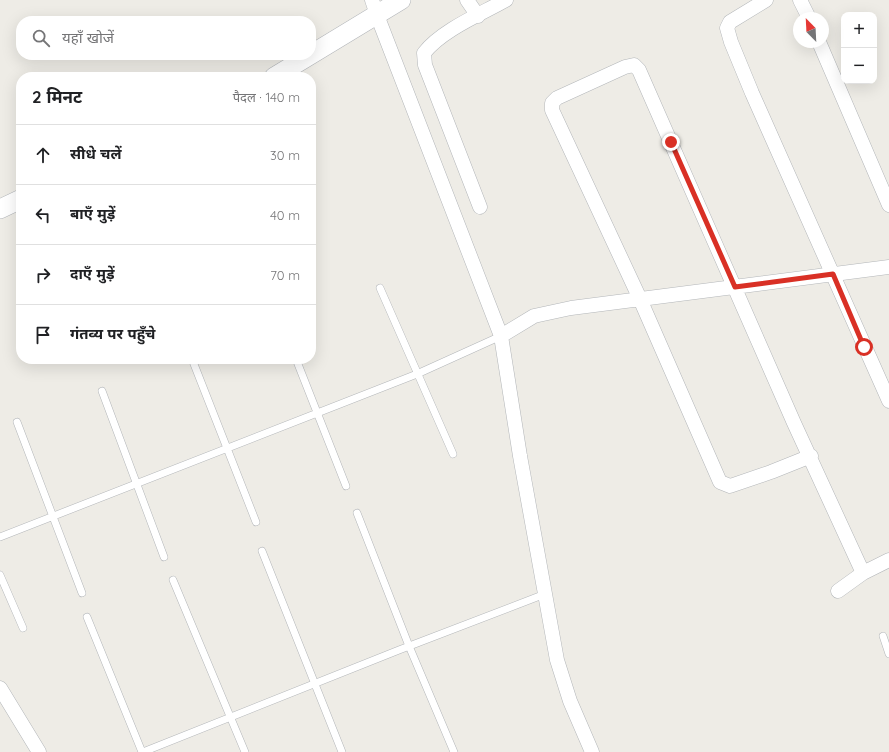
<!DOCTYPE html>
<html lang="hi">
<meta charset="utf-8">
<style>
body{margin:0;font-family:Quicksand,"Noto Sans Devanagari",sans-serif;background:#f2f2f2;color:#202124}
.controls{position:absolute;right:12px;top:12px;display:grid;overflow:hidden;border-radius:8px;box-shadow:0 4px 16px #0002}
.controls button{width:36px;height:36px;display:grid;place-items:center;padding:0;border:0;border-bottom:1px solid #e0e0e0;background:#fff;color:#202124;font:20px sans-serif}
.compass{position:absolute;left:793px;top:12px;width:36px;height:36px;border-radius:50%;background:#fff;box-shadow:0 4px 16px #0002;rotate:336deg}
.stop{position:absolute;width:12px;height:12px;margin:-9px;border:3px solid #d93025;border-radius:50%;background:#fff}
.stop.end{background:#d93025;border-color:#fff;box-shadow:0 1px 4px #0008}
.list{margin:0;padding:0;list-style:none}
h2{display:flex;justify-content:space-between;align-items:center;height:52px;margin:0;padding:0 16px;font-size:17px}
h2 small{font-size:13px;font-weight:400;color:#757577}
.list li{display:grid;grid-template-columns:26px 1fr auto;gap:12px;align-items:center;box-sizing:border-box;height:60px;padding:0 16px;border-top:1px solid #e0e0e0}
.list b{display:block;font-size:15px;white-space:nowrap}
.list em{font-size:13px;font-style:normal;color:#757577}
.icon{flex:none;width:22px;height:22px;fill:none;stroke:currentColor;stroke-width:2;stroke-linecap:round;stroke-linejoin:round}
.map{position:relative;flex:none;width:889px;height:752px;overflow:hidden}
.search{position:absolute;background:#fff;box-shadow:0 4px 16px #0002;left:16px;top:16px;width:300px;height:44px;display:flex;align-items:center;gap:10px;box-sizing:border-box;padding:0 14px;border-radius:16px;color:#757577;font-size:15px}
.panel{position:absolute;background:#fff;box-shadow:0 4px 16px #0002;left:16px;top:72px;width:300px;height:292px;border-radius:16px}
.map>svg:first-child{display:block}
</style>
<div class="map">
<svg width="889" height="752" viewBox="0 0 889 752">
<rect width="100%" height="100%" fill="#eeece6"/>
<g fill="none" stroke-linecap="round" stroke-linejoin="round">
<defs>
<path id="service" d="M 380,288 L 453,454
M 192,359 L 256,522
M 296,359 L 346,486
M 102,391 L 164,557
M 17,422 L 82,593
M 357,513 L 409,646 L 454,752
M 0,537 L 417,374 L 501,336
M 262,551 L 342,752
M 0,575 L 23,628
M 173,580 L 245,752
M 87,617 L 142,752
M 883,636 L 889,654
M 143,752 L 399,650 L 545,594"/>
<path id="minor" d="M 372,0 L 377,15 L 501,336 L 520,456 L 557,660 L 570,701 L 592,752
M 467,0 L 478,16
M 766,0 L 730,22 L 727,28 L 731,42 L 752,93 L 889,401
M 800,0 L 809,18
M 819,42 L 889,205
M 480,207 L 425,65 L 424,53 C 442,30 481,14 506,0
M 501,336 L 534,316 L 571,308 L 889,267
M 811,456 L 771,472 L 730,486 L 720,482 L 640,299 L 552,110 L 552,103 L 557,98 L 625,67 L 634,65 L 639,70 L 794,423 L 863,573
M 838,591 L 863,573 L 889,560
M 0,688 L 39,752"/>
<path id="secondary" d="M 274,77 L 401,0
M 0,209 L 21,199"/>
</defs>
<!-- service casing -->
<use href="#service" stroke="#b3b6b9" stroke-width="8"/>
<!-- minor casing -->
<use href="#minor" stroke="#b3b6b9" stroke-width="15"/>
<!-- secondary casing -->
<use href="#secondary" stroke="#b2b5b9" stroke-width="20"/>
<!-- service -->
<use href="#service" stroke="#fff" stroke-width="7"/>
<!-- minor -->
<use href="#minor" stroke="#fff" stroke-width="14"/>
<!-- secondary -->
<use href="#secondary" stroke="#fff" stroke-width="19"/>
</g>
<g fill="none" stroke-linecap="round" stroke-linejoin="round">
<!-- route -->
<path stroke="#d93025" stroke-width="5" d="M 671,142 L 735,287 L 833,274 L 864,347"/>
</g>
</svg>
<div class="controls">
<button>+</button>
<button>−</button>
</div>
<svg class="compass" viewBox="-18 -18 36 36"><path d="M0-13l5 13h-10z" fill="#e53935"/><path d="M0 13l5-13h-10z" fill="#757577"/></svg>
<div class="stop" style="left:864px;top:347px"></div>
<div class="stop end" style="left:671px;top:142px"></div>
<div class="search"><svg class="icon" aria-label="search" viewBox="0 0 24 24"><circle cx="10" cy="10" r="6"/><path d="M15 15l6 6"/></svg>यहाँ खोजें</div>
<section class="panel">
<h2>2 मिनट<small>पैदल · 140 m</small></h2>
<ul class="list">
<li><svg class="icon" aria-label="ahead" viewBox="0 0 24 24"><path d="M12 20V5M6 11l6-6 6 6"/></svg><div><b>सीधे चलें</b></div><em>30 m</em></li>
<li><svg class="icon" aria-label="left" viewBox="0 0 24 24"><path d="M17 20v-9H6M10 6l-5 5 5 5"/></svg><div><b>बाएँ मुड़ें</b></div><em>40 m</em></li>
<li><svg class="icon" aria-label="right" viewBox="0 0 24 24"><path d="M7 20v-9h11M14 6l5 5-5 5"/></svg><div><b>दाएँ मुड़ें</b></div><em>70 m</em></li>
<li><svg class="icon" aria-label="arrive" viewBox="0 0 24 24"><path d="M6 21V4h12l-3 4 3 4H6"/></svg><div><b>गंतव्य पर पहुँचे</b></div></li>
</ul>
</section>
</div>
